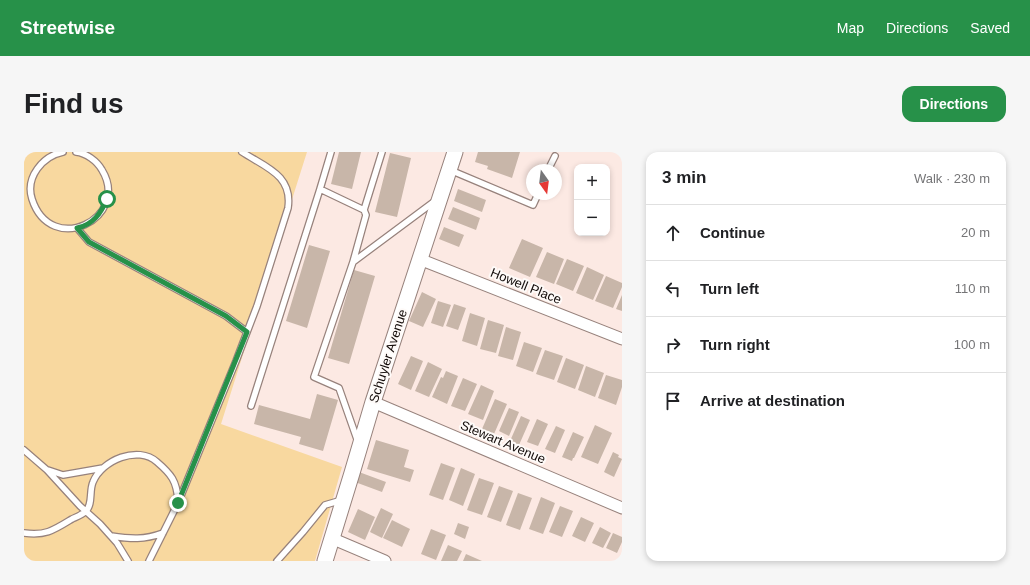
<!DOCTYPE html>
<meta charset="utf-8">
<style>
body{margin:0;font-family:Arial,sans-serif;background:#f6f6f6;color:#202124}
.controls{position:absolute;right:12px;top:12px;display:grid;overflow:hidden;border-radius:8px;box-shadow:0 2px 6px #0003}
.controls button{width:36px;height:36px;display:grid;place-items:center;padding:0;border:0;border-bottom:1px solid #e0e0e0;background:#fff;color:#202124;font:20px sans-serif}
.compass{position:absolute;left:502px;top:12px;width:36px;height:36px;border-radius:50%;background:#fff;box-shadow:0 2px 6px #0003;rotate:166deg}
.stop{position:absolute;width:12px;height:12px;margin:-9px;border:3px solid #279149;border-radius:50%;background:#fff}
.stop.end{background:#279149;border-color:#fff;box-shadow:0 1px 4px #0008}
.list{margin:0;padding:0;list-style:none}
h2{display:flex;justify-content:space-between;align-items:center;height:52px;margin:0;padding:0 16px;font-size:17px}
h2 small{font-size:13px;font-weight:400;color:#757577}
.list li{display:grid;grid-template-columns:26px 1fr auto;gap:12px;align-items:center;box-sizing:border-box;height:56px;padding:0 16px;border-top:1px solid #e0e0e0}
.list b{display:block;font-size:15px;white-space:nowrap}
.list em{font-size:13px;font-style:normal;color:#757577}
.icon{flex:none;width:22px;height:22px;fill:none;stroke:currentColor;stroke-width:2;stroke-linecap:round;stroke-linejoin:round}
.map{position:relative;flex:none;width:598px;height:409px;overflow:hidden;border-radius:12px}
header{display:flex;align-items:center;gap:24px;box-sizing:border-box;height:56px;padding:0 20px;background:#279149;color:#fff}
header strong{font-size:19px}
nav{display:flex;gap:22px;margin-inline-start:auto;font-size:14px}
.intro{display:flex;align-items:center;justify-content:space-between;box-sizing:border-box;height:96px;padding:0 24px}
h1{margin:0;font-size:28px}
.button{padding:10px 18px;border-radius:12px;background:#279149;color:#fff;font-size:14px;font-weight:700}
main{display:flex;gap:24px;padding:0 24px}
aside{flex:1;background:#fff;border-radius:12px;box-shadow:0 2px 6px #0003}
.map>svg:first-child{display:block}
</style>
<header>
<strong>Streetwise</strong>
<nav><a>Map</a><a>Directions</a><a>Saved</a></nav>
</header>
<div class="intro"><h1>Find us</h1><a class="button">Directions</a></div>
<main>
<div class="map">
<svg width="598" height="409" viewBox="0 0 598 409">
<rect width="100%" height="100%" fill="#fce9e3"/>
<!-- green -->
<path fill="#f8d89f" d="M 0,0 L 283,0 L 197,272 L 318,315 L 291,409 L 0,409 Z"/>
<!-- building -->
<path fill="#c8b6a9" d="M 315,0 L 337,0 L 328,37 L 307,32 Z
M 454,0 L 496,0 L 488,26 L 463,17 L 464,14 L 451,10 Z
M 366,1 L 387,6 L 373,65 L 351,60 Z
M 434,37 L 462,48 L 458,60 L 430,49 Z
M 429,55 L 456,66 L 452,78 L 424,67 Z
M 420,75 L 440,83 L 435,95 L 415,87 Z
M 498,87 L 519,96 L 506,125 L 485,116 Z
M 285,93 L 306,99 L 283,176 L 262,169 Z
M 523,100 L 540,107 L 530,132 L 512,125 Z
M 543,107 L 560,114 L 549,139 L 532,132 Z
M 563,115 L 580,123 L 569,148 L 552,141 Z
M 330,118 L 351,124 L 325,212 L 304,206 Z
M 582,124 L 598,131 L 598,135 L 589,156 L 571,149 Z
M 398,140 L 412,147 L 399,175 L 385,169 Z
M 598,143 L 598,159 L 592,157 Z
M 414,149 L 427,153 L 419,175 L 407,171 Z
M 430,152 L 442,156 L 434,178 L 422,174 Z
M 446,161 L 461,166 L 453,194 L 438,189 Z
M 464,168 L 480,173 L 472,201 L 456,197 Z
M 482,175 L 497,180 L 489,208 L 474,204 Z
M 500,190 L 518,196 L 509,220 L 492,214 Z
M 521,198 L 539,204 L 530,228 L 512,222 Z
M 387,204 L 399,209 L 387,238 L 374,232 Z
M 542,206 L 560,213 L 551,237 L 533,230 Z
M 404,210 L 418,217 L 405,245 L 391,239 Z
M 562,214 L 580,221 L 571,245 L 554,238 Z
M 422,219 L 434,224 L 423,252 L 408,245 L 417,225 L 419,226 Z
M 582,223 L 598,228 L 598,235 L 592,253 L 574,246 Z
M 439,226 L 453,232 L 441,259 L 427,254 Z
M 457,233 L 470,239 L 459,268 L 444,262 Z
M 293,242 L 314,248 L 299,299 L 275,292 L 277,285 L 230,272 L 235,253 L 286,267 Z
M 471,247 L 483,252 L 470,282 L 458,277 Z
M 485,256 L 495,260 L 485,284 L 475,279 Z
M 497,264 L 506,268 L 495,293 L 486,289 Z
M 513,267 L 524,272 L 514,294 L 503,290 Z
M 571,273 L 588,281 L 574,312 L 557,305 Z
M 532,274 L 541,278 L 531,301 L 521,297 Z
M 549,280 L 560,285 L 550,306 L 549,306 L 548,309 L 538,305 Z
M 352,288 L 385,298 L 380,315 L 390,318 L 386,330 L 343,317 Z
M 589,300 L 595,303 L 594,305 L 598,307 L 590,325 L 580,320 Z
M 417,311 L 431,316 L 419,348 L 405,343 Z
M 437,316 L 451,322 L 439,354 L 425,348 Z
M 335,320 L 362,330 L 358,340 L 331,330 Z
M 455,326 L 470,331 L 458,363 L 443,358 Z
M 475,334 L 489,339 L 477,370 L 463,365 Z
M 494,341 L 508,346 L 496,378 L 482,373 Z
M 517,345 L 531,351 L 519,382 L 505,377 Z
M 536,354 L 549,359 L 538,385 L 525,380 Z
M 357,356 L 369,362 L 358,386 L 346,380 Z
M 334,357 L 351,365 L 341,388 L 324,380 Z
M 557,365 L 570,371 L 561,390 L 548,384 Z
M 368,368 L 386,377 L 378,395 L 359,386 Z
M 434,371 L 445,375 L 441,387 L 430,382 Z
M 576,375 L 587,381 L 579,396 L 568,391 Z
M 407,377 L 422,383 L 412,408 L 397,402 Z
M 589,381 L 598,385 L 598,390 L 593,401 L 582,396 Z
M 424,393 L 438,399 L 433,409 L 417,409 Z
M 442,402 L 458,409 L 439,409 Z"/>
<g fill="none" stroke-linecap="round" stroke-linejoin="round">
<defs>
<path id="service" d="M 39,0 C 19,4 1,25 8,47 C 27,106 107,66 78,18 C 73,9 62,1 52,0
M 307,0 L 296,37 L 340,58 L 342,63 L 329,110
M 426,18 L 509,53 L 514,42
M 524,18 L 531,4
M 340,58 L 358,0
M 53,76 L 65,90 L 202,164 L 223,180
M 227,254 L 296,37
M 334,290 L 315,236 L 290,225 L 329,110 L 411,49
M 0,298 L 23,318 L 56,354 L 76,372 L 93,391 L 104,409
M 24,318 L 39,323 L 79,316
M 0,381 C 22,384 30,378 48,367 C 52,365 58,363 62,359 C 69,352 65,339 69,330 C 78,308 114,293 133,310 C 147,322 153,329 154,349
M 87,384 C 107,387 120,388 139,381
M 125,409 L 154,351 L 212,209 L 233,154 L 264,56 C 269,23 241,15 218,0
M 253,409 L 279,380 L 301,353 L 318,348"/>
<path id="minor" d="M 395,107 L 598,187
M 349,250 L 598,356
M 307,386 L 361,409"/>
<path id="secondary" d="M 301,409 L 328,321 L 349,250 L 431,0"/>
</defs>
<!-- service casing -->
<use href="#service" stroke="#97827c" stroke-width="8"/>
<!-- minor casing -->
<use href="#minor" stroke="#97827c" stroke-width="13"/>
<!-- secondary casing -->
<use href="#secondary" stroke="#97827c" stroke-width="17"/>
<!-- service -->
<use href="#service" stroke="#fff" stroke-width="5.5"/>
<!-- minor -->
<use href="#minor" stroke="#fff" stroke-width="11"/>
<!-- secondary -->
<use href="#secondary" stroke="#fff" stroke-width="15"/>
</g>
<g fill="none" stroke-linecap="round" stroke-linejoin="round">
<!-- route -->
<path stroke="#279149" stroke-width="5" d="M 83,47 C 77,61 69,73 53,76 L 65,90 L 202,164 L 223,180 L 154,351"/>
</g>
<g text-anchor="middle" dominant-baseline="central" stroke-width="4" stroke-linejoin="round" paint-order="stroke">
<!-- street labels -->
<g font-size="13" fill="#140d0b" stroke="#fefaf8">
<text transform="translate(502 134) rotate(22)">Howell Place</text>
<text transform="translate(364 204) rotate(-72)">Schuyler Avenue</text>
<text transform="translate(479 290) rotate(23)">Stewart Avenue</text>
</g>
</g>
</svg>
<div class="controls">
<button>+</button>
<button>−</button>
</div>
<svg class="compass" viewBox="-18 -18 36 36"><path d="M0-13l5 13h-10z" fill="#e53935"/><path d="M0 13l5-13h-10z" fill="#757577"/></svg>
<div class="stop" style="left:83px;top:47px"></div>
<div class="stop end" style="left:154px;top:351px"></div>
</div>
<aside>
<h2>3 min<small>Walk · 230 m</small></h2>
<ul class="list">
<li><svg class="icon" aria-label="ahead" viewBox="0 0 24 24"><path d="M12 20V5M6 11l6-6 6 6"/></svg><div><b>Continue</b></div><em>20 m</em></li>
<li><svg class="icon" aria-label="left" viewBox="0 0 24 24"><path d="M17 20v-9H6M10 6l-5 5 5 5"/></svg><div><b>Turn left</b></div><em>110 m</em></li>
<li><svg class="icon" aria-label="right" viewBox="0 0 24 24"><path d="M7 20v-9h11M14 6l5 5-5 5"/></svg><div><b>Turn right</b></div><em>100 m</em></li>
<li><svg class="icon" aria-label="arrive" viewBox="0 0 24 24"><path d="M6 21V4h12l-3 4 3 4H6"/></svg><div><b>Arrive at destination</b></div></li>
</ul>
</aside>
</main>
